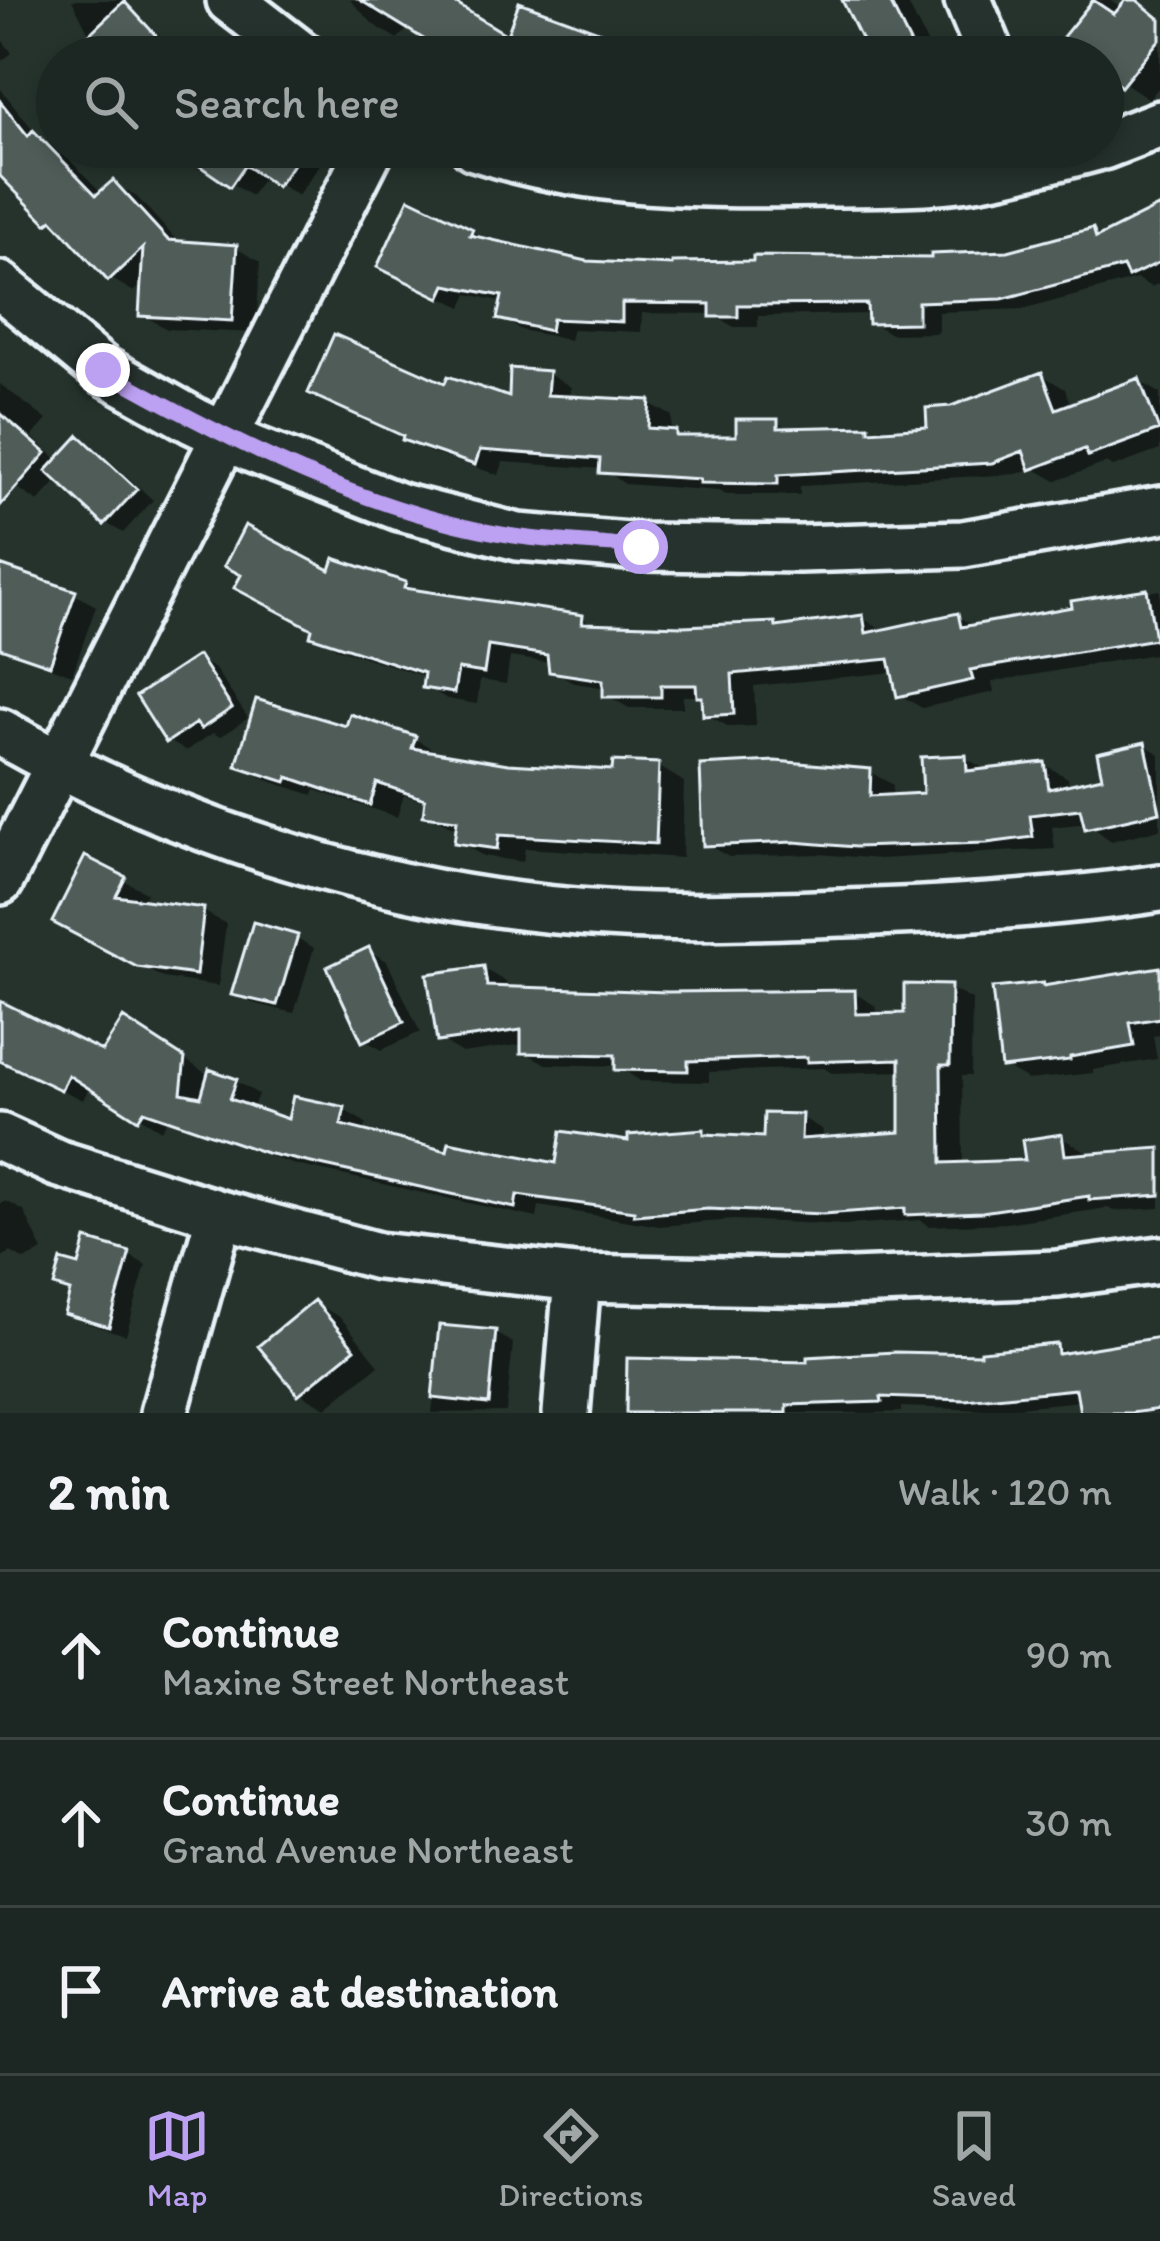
<!DOCTYPE html>
<meta charset="utf-8">
<style>
body{margin:0;font-family:Itim,sans-serif;background:#29322f;color:#f1f3f6}
.stop{position:absolute;width:36px;height:36px;margin:-27px;border:9px solid #bca0f2;border-radius:50%;background:#fff}
.stop.end{background:#bca0f2;border-color:#fff;box-shadow:0 3px 12px #0008}
.list{margin:0;padding:0;list-style:none}
h2{display:flex;justify-content:space-between;align-items:center;height:156px;margin:0;padding:0 48px;font-size:51px}
h2 small{font-size:39px;font-weight:400;color:#a0a5a5}
.list li{display:grid;grid-template-columns:78px 1fr auto;gap:36px;align-items:center;box-sizing:border-box;height:168px;padding:0 48px;border-top:3px solid #3a4340}
.list b{display:block;font-size:45px;white-space:nowrap}
.list p{margin:0;font-size:39px;white-space:nowrap;color:#a0a5a5}
.list em{font-size:39px;font-style:normal;color:#a0a5a5}
.icon{flex:none;width:66px;height:66px;fill:none;stroke:currentColor;stroke-width:2;stroke-linecap:round;stroke-linejoin:round}
.map{position:relative;flex:none;width:1160px;height:1413px;overflow:hidden}
.search{position:absolute;background:#1c2622;box-shadow:0 6px 18px #0003;left:36px;right:36px;top:36px;height:132px;display:flex;align-items:center;gap:30px;box-sizing:border-box;padding:0 42px;border-radius:66px;color:#a0a5a5;font-size:45px}
.sheet{height:660px;background:#1c2622}
nav{display:flex;justify-content:space-around;align-items:center;box-sizing:border-box;height:168px;border-top:3px solid #3a4340;background:#1c2622;font-size:33px;color:#a0a5a5}
nav a{display:grid;justify-items:center;gap:6px}
nav .on{color:#bca0f2}
.map>svg:first-child{display:block}
</style>
<div class="map">
<svg width="1160" height="1413" viewBox="0 0 1160 1413">
<rect width="100%" height="100%" fill="#26332d"/>
<filter id="ink" filterUnits="userSpaceOnUse"><feTurbulence type="fractalNoise" baseFrequency=".00833" numOctaves="2"/><feDisplacementMap in="SourceGraphic" scale="24" xChannelSelector="R" yChannelSelector="G"/><feConvolveMatrix kernelMatrix="1 2 1 2 8 2 1 2 1" color-interpolation-filters="sRGB"/></filter>
<g filter="url(#ink)">
<!-- shadow -->
<path fill="#0007" d="M 72,0 L 123,0 L 182,57 L 101,57 Z
M 350,0 L 446,0 L 509,39 L 695,44 L 695,37 L 759,37 L 783,51 L 783,57 L 458,57 L 410,27 L 397,39 L 374,25 Z
M 846,0 L 913,0 L 908,4 L 934,57 L 839,57 L 867,44 Z
M 1097,0 L 1109,0 L 1123,8 L 1133,0 L 1160,16 L 1160,86 L 1149,99 L 1103,68 L 1103,57 L 1090,57 L 1066,37 Z
M 0,37 L 12,53 L 0,62 Z
M 0,88 L 39,137 L 58,148 L 102,193 L 113,183 L 137,197 L 180,244 L 236,248 L 260,262 L 256,333 L 167,329 L 143,315 L 144,282 L 134,292 L 110,278 L 66,231 L 49,221 L 0,172 Z
M 169,147 L 298,147 L 321,163 L 298,196 L 265,175 L 251,196 L 206,167 L 202,171 L 183,159 Z
M 1160,210 L 1160,283 L 1151,287 L 1137,279 L 1025,309 L 938,312 L 938,333 L 891,334 L 871,322 L 870,314 L 758,316 L 758,327 L 734,327 L 711,314 L 642,313 L 641,332 L 573,329 L 570,340 L 521,330 L 501,318 L 504,302 L 468,294 L 462,307 L 401,278 L 471,231 L 492,243 L 587,264 L 675,268 L 934,261 L 1008,254 L 1093,231 L 1103,237 Z
M 548,374 L 571,387 L 570,399 L 649,403 L 672,416 L 671,432 L 686,439 L 739,439 L 777,422 L 791,430 L 868,429 L 876,433 L 931,430 L 952,409 L 1042,375 L 1065,389 L 1071,406 L 1139,381 L 1160,393 L 1160,450 L 1113,467 L 1106,463 L 1056,481 L 1033,468 L 1017,474 L 800,486 L 800,495 L 726,495 L 719,491 L 625,484 L 603,469 L 503,462 L 499,475 L 428,452 L 406,437 L 311,392 L 447,387 L 511,401 Z
M 0,384 L 47,420 L 32,437 L 59,461 L 80,439 L 97,449 L 153,500 L 123,533 L 106,523 L 59,479 L 38,502 L 0,476 Z
M 332,574 L 405,584 L 420,593 L 582,618 L 597,626 L 683,628 L 775,625 L 783,629 L 863,618 L 885,632 L 957,616 L 976,627 L 1076,610 L 1075,604 L 1160,590 L 1160,653 L 992,682 L 994,692 L 922,708 L 900,695 L 895,672 L 754,686 L 756,726 L 729,727 L 706,714 L 702,696 L 683,696 L 683,708 L 629,708 L 606,695 L 606,688 L 575,683 L 552,670 L 551,663 L 510,657 L 506,684 L 480,680 L 477,704 L 447,699 L 425,686 L 426,677 L 336,648 L 313,634 Z
M 0,579 L 74,594 L 96,606 L 72,675 L 0,649 Z
M 198,659 L 215,669 L 248,718 L 220,737 L 213,733 L 186,751 L 169,741 Z
M 348,730 L 415,739 L 441,754 L 508,766 L 615,773 L 658,766 L 684,782 L 682,858 L 525,848 L 523,862 L 483,856 L 457,841 L 459,830 L 426,814 L 428,803 L 404,795 L 397,817 L 315,790 L 313,795 L 266,780 L 240,765 Z
M 1144,745 L 1160,754 L 1160,829 L 1111,841 L 1087,823 L 1052,827 L 1055,849 L 880,859 L 819,854 L 729,857 L 706,844 L 870,772 L 893,785 L 892,798 L 926,796 L 965,758 L 989,771 L 1045,765 L 1068,778 L 1069,788 L 1106,779 Z
M 87,860 L 147,893 L 141,903 L 203,911 L 226,924 L 218,986 L 163,978 L 78,933 Z
M 297,938 L 314,948 L 294,1013 L 252,1003 L 235,993 Z
M 369,951 L 387,961 L 420,1032 L 382,1050 L 364,1040 Z
M 484,969 L 506,982 L 507,989 L 668,995 L 854,993 L 876,1006 L 877,1016 L 907,1016 L 950,988 L 972,1000 L 971,1076 L 962,1076 L 963,1165 L 1028,1163 L 1062,1138 L 1084,1150 L 1085,1156 L 1160,1151 L 1160,1208 L 1114,1211 L 1108,1208 L 1006,1223 L 930,1226 L 920,1220 L 847,1225 L 733,1220 L 659,1226 L 539,1206 L 537,1218 L 292,1164 L 167,1121 L 161,1130 L 90,1086 L 83,1100 L 0,1060 L 0,1014 L 103,1055 L 146,1034 L 210,1076 L 211,1073 L 236,1081 L 258,1094 L 252,1110 L 290,1123 L 344,1110 L 366,1123 L 364,1134 L 450,1155 L 559,1167 L 632,1145 L 703,1132 L 712,1138 L 766,1140 L 801,1117 L 823,1130 L 822,1140 L 903,1135 L 903,1071 L 832,1073 L 824,1068 L 709,1072 L 709,1082 L 640,1081 L 618,1066 L 546,1064 L 524,1052 L 524,1044 L 462,1053 L 440,1040 Z
M 1160,970 L 1160,1035 L 1153,1036 L 1157,1059 L 1093,1070 L 1093,1073 L 1028,1080 L 1004,1066 L 1048,988 Z
M 6,1201 L 24,1211 L 43,1251 L 24,1260 L 11,1252 L 0,1258 L 0,1204 Z
M 129,1255 L 146,1265 L 126,1335 L 85,1323 L 68,1313 L 73,1293 L 57,1284 L 81,1269 Z
M 315,1303 L 341,1318 L 379,1365 L 326,1408 L 300,1393 Z
M 441,1328 L 495,1333 L 513,1343 L 506,1412 L 432,1413 Z
M 1160,1339 L 1160,1413 L 1083,1413 L 1081,1401 L 987,1410 L 901,1407 L 901,1412 L 876,1413 L 629,1413 L 810,1365 L 984,1358 L 1056,1347 L 1070,1354 Z"/>
<!-- building -->
<path fill="#505c59" stroke="#e8f1f8" stroke-width="3" d="M 360,0 L 450,0 L 507,35 L 519,2 L 661,54 L 661,57 L 453,57 Z
M 842,0 L 889,0 L 917,57 L 870,57 Z
M 1093,0 L 1114,14 L 1126,0 L 1137,0 L 1160,19 L 1160,39 L 1121,87 L 1103,71 L 1103,57 L 1086,57 L 1062,38 Z
M 124,1 L 176,57 L 97,57 L 82,41 Z
M 0,101 L 28,136 L 33,130 L 96,195 L 113,180 L 168,240 L 237,245 L 232,321 L 139,316 L 143,248 L 108,281 L 52,220 L 47,224 L 0,176 Z
M 172,147 L 305,147 L 277,187 L 245,165 L 230,187 Z
M 409,198 L 473,229 L 470,235 L 587,261 L 672,265 L 672,262 L 753,261 L 753,256 L 931,258 L 931,254 L 1008,251 L 1093,228 L 1096,238 L 1160,206 L 1160,262 L 1128,277 L 1123,267 L 1002,299 L 918,302 L 918,323 L 868,324 L 867,304 L 738,305 L 738,317 L 710,317 L 710,304 L 622,303 L 622,322 L 552,319 L 550,331 L 497,319 L 502,296 L 446,285 L 440,298 L 377,267 Z
M 334,334 L 445,383 L 448,376 L 509,397 L 510,368 L 549,371 L 547,395 L 650,400 L 648,428 L 676,430 L 676,436 L 736,436 L 736,419 L 778,419 L 778,428 L 869,426 L 869,431 L 927,427 L 926,408 L 951,406 L 1042,372 L 1056,409 L 1139,378 L 1159,430 L 1088,456 L 1085,449 L 1030,470 L 1023,451 L 992,463 L 778,475 L 778,484 L 700,483 L 700,479 L 599,473 L 600,459 L 480,450 L 475,465 L 402,440 L 403,436 L 308,393 Z
M 0,413 L 46,453 L 0,506 Z
M 79,435 L 137,489 L 104,525 L 46,471 Z
M 245,525 L 330,570 L 334,558 L 406,582 L 404,588 L 583,615 L 582,623 L 683,626 L 775,622 L 776,627 L 863,615 L 866,633 L 958,613 L 961,627 L 1072,607 L 1071,601 L 1147,589 L 1155,639 L 970,670 L 973,680 L 897,697 L 889,659 L 732,674 L 734,714 L 703,716 L 702,697 L 697,697 L 696,685 L 661,685 L 661,697 L 603,697 L 603,680 L 549,672 L 547,655 L 488,646 L 484,673 L 458,669 L 454,693 L 422,688 L 424,673 L 310,636 L 312,629 L 234,588 L 241,575 L 224,566 Z
M 0,565 L 76,591 L 50,665 L 0,648 Z
M 198,655 L 232,708 L 201,729 L 196,723 L 166,743 L 136,696 Z
M 256,699 L 346,726 L 350,714 L 416,736 L 412,748 L 508,764 L 612,770 L 613,761 L 659,763 L 656,844 L 499,835 L 497,849 L 454,843 L 457,820 L 423,816 L 425,799 L 377,783 L 370,805 L 288,777 L 286,782 L 236,766 Z
M 1145,742 L 1160,812 L 1085,829 L 1080,809 L 1030,815 L 1033,837 L 987,843 L 855,847 L 794,842 L 703,846 L 700,765 L 775,761 L 871,769 L 870,796 L 923,793 L 921,757 L 966,755 L 967,771 L 1045,762 L 1049,789 L 1102,777 L 1097,753 Z
M 85,856 L 126,877 L 116,896 L 204,908 L 196,975 L 137,967 L 52,922 Z
M 253,922 L 298,935 L 277,1005 L 231,995 Z
M 369,947 L 404,1022 L 362,1042 L 327,967 Z
M 484,966 L 487,986 L 668,992 L 855,990 L 856,1014 L 904,1013 L 904,984 L 951,985 L 950,1065 L 941,1065 L 942,1163 L 1025,1160 L 1022,1140 L 1062,1134 L 1065,1155 L 1160,1148 L 1160,1195 L 1089,1200 L 1089,1196 L 982,1212 L 905,1215 L 905,1208 L 823,1214 L 708,1209 L 634,1215 L 634,1211 L 517,1195 L 515,1208 L 266,1153 L 144,1111 L 138,1120 L 68,1075 L 61,1090 L 0,1061 L 0,1001 L 102,1051 L 123,1018 L 185,1058 L 181,1093 L 201,1097 L 209,1069 L 237,1079 L 230,1099 L 288,1119 L 293,1096 L 345,1107 L 341,1125 L 447,1151 L 449,1142 L 556,1163 L 561,1131 L 628,1141 L 628,1135 L 704,1129 L 704,1134 L 763,1137 L 764,1113 L 802,1114 L 801,1139 L 900,1132 L 900,1059 L 807,1062 L 807,1057 L 688,1061 L 688,1071 L 615,1070 L 615,1055 L 521,1053 L 521,1030 L 437,1042 L 427,974 Z
M 1160,967 L 1160,1018 L 1130,1023 L 1134,1046 L 1070,1057 L 1070,1060 L 1001,1068 L 992,988 L 1043,983 L 1043,986 Z
M 86,1239 L 130,1252 L 109,1327 L 64,1314 L 70,1291 L 54,1286 L 61,1260 L 79,1265 Z
M 314,1300 L 355,1349 L 298,1395 L 258,1346 Z
M 439,1325 L 496,1330 L 489,1404 L 432,1398 Z
M 1160,1337 L 1160,1409 L 1131,1413 L 1080,1413 L 1076,1389 L 965,1400 L 881,1397 L 882,1402 L 787,1405 L 787,1413 L 626,1413 L 627,1358 L 807,1362 L 807,1357 L 895,1352 L 980,1354 L 980,1351 L 1057,1344 L 1058,1354 Z"/>
<g fill="none" stroke-linecap="round" stroke-linejoin="round">
<defs>
<path id="minor" d="M 230,0 L 304,57
M 968,0 L 992,57
M 1103,146 L 1160,124
M 474,147 C 590,186 706,185 827,183 C 880,182 938,184 991,173 C 1027,166 1062,156 1097,147
M 0,285 L 103,370 L 194,421 L 252,449 L 400,507 L 518,537 L 641,547 L 799,549 L 963,544 L 1160,510
M 0,732 C 182,836 396,902 606,914 C 685,919 763,916 843,913 C 949,910 1055,904 1160,888
M 0,881 L 371,147
M 0,1137 L 57,1163 L 220,1214 L 378,1256 L 577,1278 L 825,1283 L 1057,1274 L 1160,1260
M 164,1413 L 220,1214
M 566,1413 L 577,1278"/>
</defs>
<!-- minor casing -->
<use href="#minor" stroke="#e8f1f8" stroke-width="54"/>
<!-- minor -->
<use href="#minor" stroke="#26332d" stroke-width="45"/>
</g>
</g>
<g fill="none" stroke-linecap="round" stroke-linejoin="round" filter="url(#ink)">
<!-- route -->
<path stroke="#bca0f2" stroke-width="15" d="M 103,370 C 229,441 376,517 521,537 C 561,542 601,544 641,547"/>
</g>
</svg>
<div class="stop" style="left:641px;top:547px"></div>
<div class="stop end" style="left:103px;top:370px"></div>
<div class="search"><svg class="icon" aria-label="search" viewBox="0 0 24 24"><circle cx="10" cy="10" r="6"/><path d="M15 15l6 6"/></svg>Search here</div>
</div>
<section class="sheet">
<h2>2 min<small>Walk · 120 m</small></h2>
<ul class="list">
<li><svg class="icon" aria-label="ahead" viewBox="0 0 24 24"><path d="M12 20V5M6 11l6-6 6 6"/></svg><div><b>Continue</b><p>Maxine Street Northeast</p></div><em>90 m</em></li>
<li><svg class="icon" aria-label="ahead" viewBox="0 0 24 24"><path d="M12 20V5M6 11l6-6 6 6"/></svg><div><b>Continue</b><p>Grand Avenue Northeast</p></div><em>30 m</em></li>
<li><svg class="icon" aria-label="arrive" viewBox="0 0 24 24"><path d="M6 21V4h12l-3 4 3 4H6"/></svg><div><b>Arrive at destination</b></div></li>
</ul>
</section>
<nav>
<a class="on"><svg class="icon" aria-label="map" viewBox="0 0 24 24"><path d="M3 6l6-2 6 2 6-2v14l-6 2-6-2-6 2zM9 4v14M15 6v14"/></svg>Map</a>
<a><svg class="icon" aria-label="directions" viewBox="0 0 24 24"><path d="M12 3l9 9-9 9-9-9zM9 14v-3h6M13 9l2 2-2 2"/></svg>Directions</a>
<a><svg class="icon" aria-label="saved" viewBox="0 0 24 24"><path d="M7 4h10v16l-5-4-5 4z"/></svg>Saved</a>
</nav>
